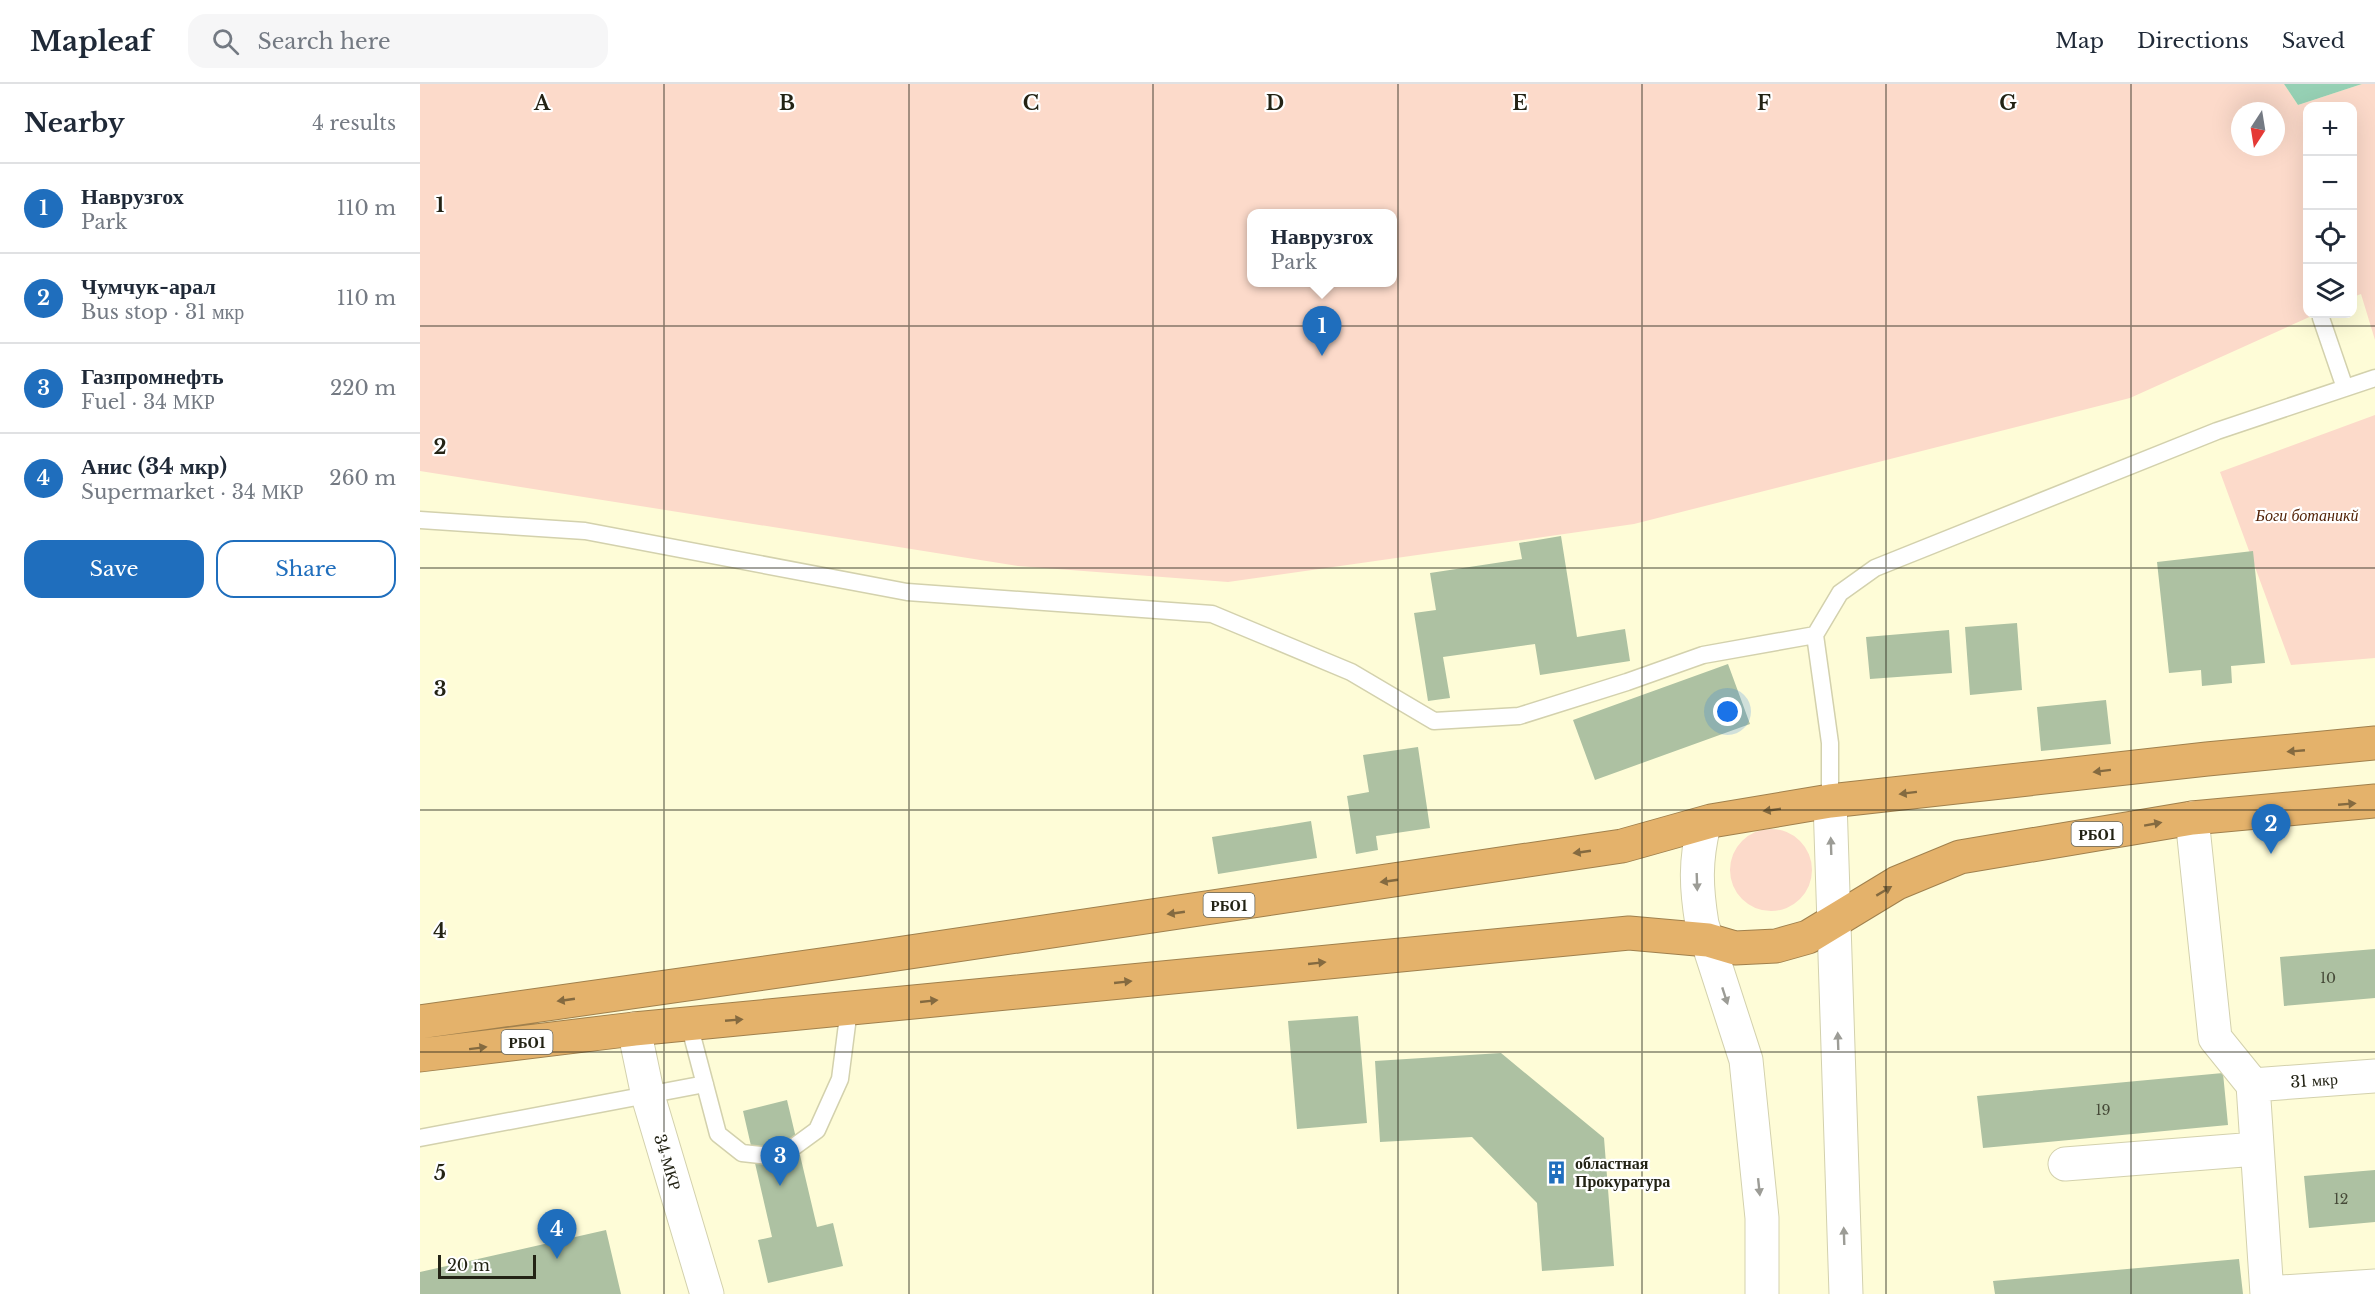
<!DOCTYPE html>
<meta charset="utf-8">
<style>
body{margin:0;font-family:"Libre Baskerville",serif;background:#f6f6f7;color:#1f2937}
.controls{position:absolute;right:18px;top:18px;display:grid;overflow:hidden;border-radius:12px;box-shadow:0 6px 24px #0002}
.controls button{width:54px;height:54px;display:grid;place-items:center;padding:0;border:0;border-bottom:2px solid #e0e1e3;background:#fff;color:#1f2937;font:30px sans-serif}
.compass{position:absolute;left:1811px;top:18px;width:54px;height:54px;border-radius:50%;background:#fff;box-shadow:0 6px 24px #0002;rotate:192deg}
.scale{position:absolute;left:18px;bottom:15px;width:98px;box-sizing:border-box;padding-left:6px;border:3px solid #232315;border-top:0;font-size:16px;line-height:21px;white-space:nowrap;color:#232315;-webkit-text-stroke:4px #fff;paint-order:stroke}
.you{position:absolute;left:1308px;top:628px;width:21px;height:21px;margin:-15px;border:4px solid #fff;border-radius:50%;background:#1a73e8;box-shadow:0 0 0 9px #1a73e833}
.badge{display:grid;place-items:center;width:39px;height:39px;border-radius:50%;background:#1f6ebd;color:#fff;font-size:20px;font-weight:700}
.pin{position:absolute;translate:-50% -50px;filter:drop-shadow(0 2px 3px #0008)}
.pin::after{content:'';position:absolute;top:32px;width:21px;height:18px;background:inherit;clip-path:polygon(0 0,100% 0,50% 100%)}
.popup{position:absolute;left:827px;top:125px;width:150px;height:78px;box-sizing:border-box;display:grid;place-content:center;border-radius:12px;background:#fff;filter:drop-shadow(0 2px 4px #0005);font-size:20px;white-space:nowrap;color:#747a83}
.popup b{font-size:22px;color:#1f2937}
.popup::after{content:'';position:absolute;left:50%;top:100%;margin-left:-12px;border:12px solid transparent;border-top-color:#fff}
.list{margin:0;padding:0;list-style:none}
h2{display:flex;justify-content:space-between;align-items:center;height:78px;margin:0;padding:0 24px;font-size:26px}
h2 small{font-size:20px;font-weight:400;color:#747a83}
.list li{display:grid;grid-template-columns:39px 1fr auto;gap:18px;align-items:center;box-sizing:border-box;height:90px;padding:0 24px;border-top:2px solid #e0e1e3}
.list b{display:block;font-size:22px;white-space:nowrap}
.list p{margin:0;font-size:20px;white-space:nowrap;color:#747a83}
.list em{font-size:20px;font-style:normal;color:#747a83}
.actions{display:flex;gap:12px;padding:18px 24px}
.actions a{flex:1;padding:14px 0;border:2px solid #1f6ebd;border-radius:18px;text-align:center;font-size:21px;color:#1f6ebd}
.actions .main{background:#1f6ebd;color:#fff}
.icon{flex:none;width:33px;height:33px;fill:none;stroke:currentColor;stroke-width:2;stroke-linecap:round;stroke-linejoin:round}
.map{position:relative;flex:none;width:1955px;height:1210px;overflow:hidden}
header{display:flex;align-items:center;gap:36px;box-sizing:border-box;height:84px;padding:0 30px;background:#fff;border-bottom:2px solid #e0e1e3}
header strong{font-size:28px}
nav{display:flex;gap:33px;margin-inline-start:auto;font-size:21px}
.search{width:420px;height:54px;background:#f6f6f7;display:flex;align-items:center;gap:15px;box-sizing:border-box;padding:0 21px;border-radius:18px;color:#747a83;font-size:22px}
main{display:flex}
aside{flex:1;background:#fff}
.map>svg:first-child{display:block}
</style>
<header>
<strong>Mapleaf</strong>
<div class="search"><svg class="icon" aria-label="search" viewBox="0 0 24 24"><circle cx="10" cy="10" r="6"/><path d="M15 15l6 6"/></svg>Search here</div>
<nav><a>Map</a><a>Directions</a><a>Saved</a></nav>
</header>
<main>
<aside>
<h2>Nearby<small>4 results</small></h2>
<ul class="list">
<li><span class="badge">1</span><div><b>Наврузгох</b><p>Park</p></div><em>110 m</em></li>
<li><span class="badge">2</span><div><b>Чумчук-арал</b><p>Bus stop · 31 мкр</p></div><em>110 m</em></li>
<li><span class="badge">3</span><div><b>Газпромнефть</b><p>Fuel · 34 МКР</p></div><em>220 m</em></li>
<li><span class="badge">4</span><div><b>Анис (34 мкр)</b><p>Supermarket · 34 МКР</p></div><em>260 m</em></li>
</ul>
<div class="actions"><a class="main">Save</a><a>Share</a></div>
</aside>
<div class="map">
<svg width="1955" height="1210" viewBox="0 0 1955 1210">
<rect width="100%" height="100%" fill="#fefcd7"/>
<!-- green -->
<path fill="#fcdaca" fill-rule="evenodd" d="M 0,0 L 1864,0 L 1878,21 L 1942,0 L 1955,0 L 1955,256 L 1941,210 L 1933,213 L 1932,22 L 1888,22 L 1888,230 L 1896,230 L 1710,314 L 1214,440 L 808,498 L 598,482 L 0,387 ZM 1820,27 L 1856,27 L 1856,63 L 1820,63 ZM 832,130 L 972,130 L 972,198 L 832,198 Z
M 1955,331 L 1955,574 L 1871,581 L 1800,388 Z
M1310 786a41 41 0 1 1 82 0a41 41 0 1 1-82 0Z"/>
<!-- water -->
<path fill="#96d0b4" d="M 1864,0 L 1942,0 L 1878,21 Z"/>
<!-- building -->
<path fill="#adc1a2" d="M 1141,452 L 1157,553 L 1205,545 L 1210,577 L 1120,591 L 1115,560 L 1023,573 L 1030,614 L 1008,617 L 994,529 L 1016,526 L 1010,489 L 1102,475 L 1099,459 Z
M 1833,467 L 1845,579 L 1811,582 L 1812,599 L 1782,602 L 1781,586 L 1749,589 L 1737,478 Z
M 1597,539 L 1602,606 L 1550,611 L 1545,543 Z
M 1529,546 L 1532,589 L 1450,595 L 1446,553 Z
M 1308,580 L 1330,640 L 1175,696 L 1153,636 Z
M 1686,616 L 1691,660 L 1621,667 L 1617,623 Z
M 998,663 L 1010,744 L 956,752 L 958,766 L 936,770 L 927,712 L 949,708 L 943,671 Z
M 891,737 L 897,774 L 798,790 L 792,753 Z
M 1955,865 L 1955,914 L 1864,922 L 1860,873 Z
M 938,932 L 947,1039 L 877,1045 L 868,937 Z
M 1081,969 L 1184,1054 L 1194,1182 L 1122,1187 L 1117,1119 L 1052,1053 L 960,1058 L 955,977 Z
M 1803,989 L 1808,1041 L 1563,1064 L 1557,1012 Z
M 367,1016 L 397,1143 L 413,1139 L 423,1182 L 348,1199 L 338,1156 L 352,1153 L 323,1027 Z
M 1955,1086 L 1955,1138 L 1889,1144 L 1884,1092 Z
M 186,1146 L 201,1210 L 0,1210 L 0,1188 Z
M 1819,1175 L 1823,1210 L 1575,1210 L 1573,1197 Z"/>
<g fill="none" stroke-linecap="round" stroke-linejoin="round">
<defs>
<path id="lane" d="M 1901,234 L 1925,304
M 0,436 L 165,447 L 487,508 L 792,530 L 931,588 L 1014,637 L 1099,632 L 1207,598 L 1283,571 L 1395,551
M 1410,717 L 1410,659 L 1395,551 L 1420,509 L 1455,484 L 1797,347 L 1955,294
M 269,940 L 298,1050 L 322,1069 L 350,1072 L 371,1065 L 397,1046 L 420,995 L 429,925
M 0,1054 L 285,1000"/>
<path id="street" d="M 1772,734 L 1795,954 L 1833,1001 L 1847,1210
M 214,945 L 228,1012 L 287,1210
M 1833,1001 L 1955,992
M 1645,1080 L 1836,1065
M 1847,1209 L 1955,1202"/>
<path id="secondary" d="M 1410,717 L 1426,1210
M 1284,741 C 1275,777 1276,803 1282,840 L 1326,976 L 1342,1134 L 1342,1210"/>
<path id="highway" d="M 0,938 L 443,875 L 1202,762 L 1291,737 L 1410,717 L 1787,675 L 1955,659
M 0,971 L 214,945 L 1209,849 L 1288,856 L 1315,864 L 1356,862 L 1388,853 L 1477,799 L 1540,773 L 1772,734 L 1955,717"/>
</defs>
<!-- lane casing -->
<use href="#lane" stroke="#d3d1ad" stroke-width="19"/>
<!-- street casing -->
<use href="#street" stroke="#d3d1ad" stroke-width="35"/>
<!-- secondary casing -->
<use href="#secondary" stroke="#d3d1ad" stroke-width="35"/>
<!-- highway casing -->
<use href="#highway" stroke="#a0804d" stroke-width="35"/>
<!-- lane -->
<use href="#lane" stroke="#fff" stroke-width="16"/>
<!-- street -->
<use href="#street" stroke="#fff" stroke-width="33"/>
<!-- secondary -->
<use href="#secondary" stroke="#fff" stroke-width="33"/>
<!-- highway -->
<use href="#highway" stroke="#e4b26b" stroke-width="33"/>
</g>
<!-- one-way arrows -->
<defs><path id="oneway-solid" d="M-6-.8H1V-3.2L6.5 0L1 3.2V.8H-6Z" transform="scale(1.5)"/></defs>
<g fill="#846a40">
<use href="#oneway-solid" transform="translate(1876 667) rotate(175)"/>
<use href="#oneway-solid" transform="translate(1682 687) rotate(173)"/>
<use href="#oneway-solid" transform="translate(1488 709) rotate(173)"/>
<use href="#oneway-solid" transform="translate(1927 720) rotate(-5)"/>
<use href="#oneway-solid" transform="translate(1352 726) rotate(172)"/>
<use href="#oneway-solid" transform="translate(1733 740) rotate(-10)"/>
<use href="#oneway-solid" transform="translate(1162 768) rotate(172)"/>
<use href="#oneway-solid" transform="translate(969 797) rotate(172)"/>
<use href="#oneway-solid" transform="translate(1464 807) rotate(-31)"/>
<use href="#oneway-solid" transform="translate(756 829) rotate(172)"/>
<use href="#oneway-solid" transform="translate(897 879) rotate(-6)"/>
<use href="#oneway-solid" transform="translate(703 898) rotate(-6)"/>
<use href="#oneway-solid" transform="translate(146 916) rotate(172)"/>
<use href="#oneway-solid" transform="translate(509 917) rotate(-6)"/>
<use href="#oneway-solid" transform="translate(314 936) rotate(-5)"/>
<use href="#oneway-solid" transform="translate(58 964) rotate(-7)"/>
</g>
<g fill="#9c9c96">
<use href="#oneway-solid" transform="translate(1411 762) rotate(-92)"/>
<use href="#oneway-solid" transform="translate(1277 798) rotate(88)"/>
<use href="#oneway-solid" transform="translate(1305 912) rotate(72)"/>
<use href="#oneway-solid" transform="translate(1418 957) rotate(-92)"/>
<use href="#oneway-solid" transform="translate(1339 1103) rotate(84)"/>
<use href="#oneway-solid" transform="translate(1424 1152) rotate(-92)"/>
</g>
<!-- grid -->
<path fill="none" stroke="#232315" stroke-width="1.5" stroke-opacity="0.55" d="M 244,0 L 244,1210M 489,0 L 489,1210M 733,0 L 733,1210M 978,0 L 978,1210M 1222,0 L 1222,1210M 1466,0 L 1466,1210M 1711,0 L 1711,1210M 0,242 L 1955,242M 0,484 L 1955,484M 0,726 L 1955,726M 0,968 L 1955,968"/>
<!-- icons -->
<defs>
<symbol id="building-bare" viewBox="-9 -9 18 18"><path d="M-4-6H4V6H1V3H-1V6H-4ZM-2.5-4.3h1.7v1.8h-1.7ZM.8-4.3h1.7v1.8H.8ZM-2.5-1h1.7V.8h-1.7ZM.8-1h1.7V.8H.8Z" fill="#1f6ebd" stroke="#fff" stroke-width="2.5" paint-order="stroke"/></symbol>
</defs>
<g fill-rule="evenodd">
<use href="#building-bare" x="1120" y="1072" width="33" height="33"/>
</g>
<g text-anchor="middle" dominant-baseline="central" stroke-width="4.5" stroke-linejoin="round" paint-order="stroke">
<!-- number labels -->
<g font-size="14" fill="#464a38">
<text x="1908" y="894">10</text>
<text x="1683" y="1026">19</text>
<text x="1921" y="1115">12</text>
</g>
<!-- shield labels -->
<g fill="#fff" stroke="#65655b" stroke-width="1.5">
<rect x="1651.5" y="738" width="51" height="24" rx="4.5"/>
<rect x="783.5" y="809" width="51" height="24" rx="4.5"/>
<rect x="81.5" y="946" width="51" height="24" rx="4.5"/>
</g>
<g font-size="15" font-weight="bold" fill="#232315">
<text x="1677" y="750">РБ01</text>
<text x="809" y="821">РБ01</text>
<text x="107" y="958">РБ01</text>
</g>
<!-- park labels -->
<g font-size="16" font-style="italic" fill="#532308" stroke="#fff">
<text x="1887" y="431">Боги ботаникй</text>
</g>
<!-- street labels -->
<g font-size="16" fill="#232315" stroke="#fff">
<text transform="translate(1894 996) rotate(-4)">31 мкр</text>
<text transform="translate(248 1078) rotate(73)">34 МКР</text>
</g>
<!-- poi labels -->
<g font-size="16" font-weight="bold" fill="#232315" stroke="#fff" text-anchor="start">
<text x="1155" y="1079">областная<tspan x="1155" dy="18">Прокуратура</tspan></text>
</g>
</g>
<g font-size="20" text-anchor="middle" font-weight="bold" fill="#232315" stroke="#fff" stroke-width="4.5" stroke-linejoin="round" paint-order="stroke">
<text x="122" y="26">A</text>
<text x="367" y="26">B</text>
<text x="611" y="26">C</text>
<text x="855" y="26">D</text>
<text x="1100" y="26">E</text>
<text x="1344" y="26">F</text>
<text x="1588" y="26">G</text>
<text x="20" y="128">1</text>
<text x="20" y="370">2</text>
<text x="20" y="612">3</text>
<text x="20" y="854">4</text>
<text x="20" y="1096">5</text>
</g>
</svg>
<div class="controls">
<button>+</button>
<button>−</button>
<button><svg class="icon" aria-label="locate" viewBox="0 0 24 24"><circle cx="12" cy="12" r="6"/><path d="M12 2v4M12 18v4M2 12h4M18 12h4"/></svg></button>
<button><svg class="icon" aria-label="layers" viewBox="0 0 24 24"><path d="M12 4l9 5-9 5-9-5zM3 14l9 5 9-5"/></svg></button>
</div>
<svg class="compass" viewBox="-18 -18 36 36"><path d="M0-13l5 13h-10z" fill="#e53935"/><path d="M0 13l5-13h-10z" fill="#747a83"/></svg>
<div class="scale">20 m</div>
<div class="you"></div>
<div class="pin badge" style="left:902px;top:272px">1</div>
<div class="popup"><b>Наврузгох</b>Park</div>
<div class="pin badge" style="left:1851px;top:770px">2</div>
<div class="pin badge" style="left:360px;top:1102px">3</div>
<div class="pin badge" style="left:137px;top:1175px">4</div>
</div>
</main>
